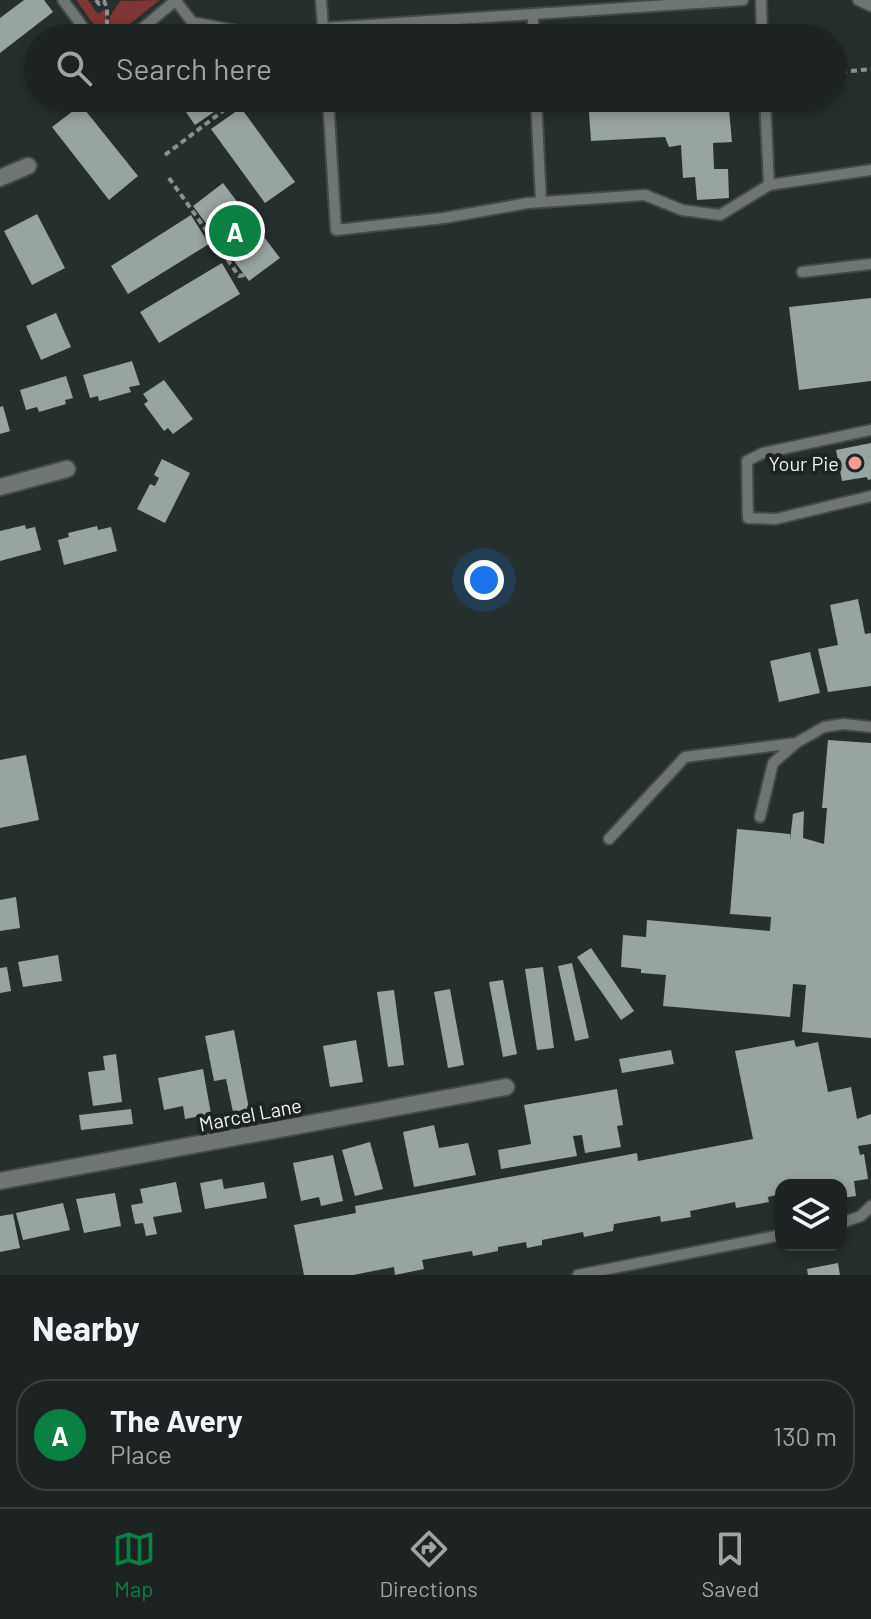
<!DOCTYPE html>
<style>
body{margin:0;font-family:Barlow,sans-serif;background:#252b2a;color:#f1f3f6}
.controls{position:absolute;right:24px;bottom:24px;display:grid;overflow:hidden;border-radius:16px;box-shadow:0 4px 12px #0003}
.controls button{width:72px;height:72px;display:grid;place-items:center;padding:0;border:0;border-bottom:2px solid #3a4040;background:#1c2322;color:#f1f3f6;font:40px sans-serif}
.you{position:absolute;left:484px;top:580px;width:28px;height:28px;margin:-20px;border:6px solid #fff;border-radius:50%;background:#1a73e8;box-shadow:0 0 0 12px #1a73e833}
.badge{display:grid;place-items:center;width:52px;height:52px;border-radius:50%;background:#0b8043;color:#fff;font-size:26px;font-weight:700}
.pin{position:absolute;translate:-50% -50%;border:4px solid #fff;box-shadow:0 2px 8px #0006}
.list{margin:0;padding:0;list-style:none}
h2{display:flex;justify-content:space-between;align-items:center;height:104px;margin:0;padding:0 32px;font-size:34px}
h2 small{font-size:26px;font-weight:400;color:#a0a4a5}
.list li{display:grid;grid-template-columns:52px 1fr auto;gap:24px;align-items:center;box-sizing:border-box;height:112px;margin:0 16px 16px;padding:0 16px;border:2px solid #3a4040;border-radius:32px}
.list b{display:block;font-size:30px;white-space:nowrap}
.list p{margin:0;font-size:26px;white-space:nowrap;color:#a0a4a5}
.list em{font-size:26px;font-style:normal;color:#a0a4a5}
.icon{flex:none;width:44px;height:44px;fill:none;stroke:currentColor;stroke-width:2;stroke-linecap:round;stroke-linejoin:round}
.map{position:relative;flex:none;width:871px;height:1275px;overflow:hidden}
.search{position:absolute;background:#1c2322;box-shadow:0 4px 12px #0003;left:24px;right:24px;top:24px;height:88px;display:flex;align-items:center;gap:20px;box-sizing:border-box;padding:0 28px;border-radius:44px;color:#a0a4a5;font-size:30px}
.sheet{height:232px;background:#1c2322}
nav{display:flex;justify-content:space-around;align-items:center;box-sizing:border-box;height:112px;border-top:2px solid #3a4040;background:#1c2322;font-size:22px;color:#a0a4a5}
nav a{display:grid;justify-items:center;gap:4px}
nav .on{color:#0b8043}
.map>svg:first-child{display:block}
</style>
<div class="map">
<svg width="871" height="1275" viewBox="0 0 871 1275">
<rect width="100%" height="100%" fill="#252f2e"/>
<!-- green -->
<path fill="#7e3533" d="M 76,0 L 88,0 L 98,14 L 104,10 L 107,14 L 105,30 L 97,29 Z
M 121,0 L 123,1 L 160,0 L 117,34 L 109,31 L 110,16 Z"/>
<!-- building -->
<path fill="#98a4a2" d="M 24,0 L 44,0 L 53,12 L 0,53 L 0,18 Z
M 173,27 L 181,38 L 157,38 Z
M 176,98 L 223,98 L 227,103 L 195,125 Z
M 588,98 L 728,98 L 732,142 L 713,143 L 714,169 L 728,169 L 729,198 L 697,200 L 695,177 L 683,178 L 681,145 L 669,147 L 665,137 L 591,141 Z
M 81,105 L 138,176 L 109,200 L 52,127 Z
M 241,108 L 295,182 L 265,203 L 211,129 Z
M 223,183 L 280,258 L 249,281 L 193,206 Z
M 37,214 L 65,268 L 32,285 L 4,231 Z
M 191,215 L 209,244 L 128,294 L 111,266 Z
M 222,263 L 240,294 L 159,343 L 140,312 Z
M 871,298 L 871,381 L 799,390 L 789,307 Z
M 56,313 L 71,347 L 41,360 L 26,326 Z
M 132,361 L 140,385 L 129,387 L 131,392 L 99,401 L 98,396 L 90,398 L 83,375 Z
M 66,376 L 73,398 L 65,400 L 66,404 L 39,412 L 37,407 L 26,410 L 20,390 Z
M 164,380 L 193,419 L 173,434 L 168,428 L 164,431 L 144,404 L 148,401 L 143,394 Z
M 3,406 L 10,431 L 0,434 L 0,407 Z
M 871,443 L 871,479 L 868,480 L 867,477 L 842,481 L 836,450 Z
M 162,459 L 190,473 L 165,523 L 137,509 L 150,484 L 155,486 L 159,478 L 154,475 Z
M 25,525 L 26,529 L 35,527 L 41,550 L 0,561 L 0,531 Z
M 97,526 L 98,530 L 111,527 L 117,551 L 64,565 L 58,540 L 69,537 L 68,533 Z
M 858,599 L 865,634 L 871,633 L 871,686 L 828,692 L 818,649 L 838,645 L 830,605 Z
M 810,652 L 820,693 L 779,702 L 770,661 Z
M 828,740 L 871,743 L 871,1038 L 802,1032 L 806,985 L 793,984 L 790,1017 L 663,1006 L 666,975 L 641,973 L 641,969 L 621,967 L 623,935 L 646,937 L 647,920 L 770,931 L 771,917 L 730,914 L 737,829 L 790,834 L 790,840 L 793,814 L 804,811 L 803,838 L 824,844 L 827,808 L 822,808 Z
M 26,755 L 39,820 L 0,828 L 0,760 Z
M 16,897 L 20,928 L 0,931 L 0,900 Z
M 591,948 L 634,1011 L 621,1020 L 577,957 Z
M 58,955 L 62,981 L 23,987 L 18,962 Z
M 572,963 L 589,1038 L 575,1041 L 558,966 Z
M 7,967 L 11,991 L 0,993 L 0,968 Z
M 543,967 L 554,1048 L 537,1050 L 525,969 Z
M 503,980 L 517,1054 L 503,1057 L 489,982 Z
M 450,989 L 464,1065 L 448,1068 L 434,992 Z
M 394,990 L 404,1065 L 388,1067 L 377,992 Z
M 234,1030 L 249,1109 L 233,1112 L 226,1079 L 214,1081 L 205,1036 Z
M 356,1040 L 363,1082 L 330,1087 L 323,1046 Z
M 794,1040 L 796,1047 L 818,1042 L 828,1092 L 851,1087 L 857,1119 L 871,1114 L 871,1144 L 858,1146 L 860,1155 L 864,1154 L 868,1179 L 854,1181 L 856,1196 L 841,1198 L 841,1185 L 781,1185 L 781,1194 L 768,1197 L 769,1202 L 736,1208 L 735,1202 L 690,1211 L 691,1217 L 661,1222 L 660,1216 L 614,1224 L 613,1231 L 584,1237 L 583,1232 L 542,1240 L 542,1245 L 527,1248 L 526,1242 L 498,1247 L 498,1251 L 473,1256 L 472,1251 L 422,1260 L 424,1269 L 395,1275 L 394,1267 L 353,1275 L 304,1275 L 294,1225 L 356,1213 L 355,1206 L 637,1153 L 638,1161 L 753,1139 L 735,1051 Z
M 671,1050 L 674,1064 L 622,1073 L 619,1059 Z
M 116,1054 L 122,1102 L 93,1106 L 88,1072 L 105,1070 L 103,1056 Z
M 203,1069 L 211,1114 L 185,1119 L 183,1106 L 164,1110 L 158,1078 Z
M 617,1089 L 623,1125 L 617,1126 L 621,1147 L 585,1153 L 582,1135 L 573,1136 L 577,1156 L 501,1169 L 498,1150 L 531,1144 L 524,1105 Z
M 131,1109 L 133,1124 L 81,1130 L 79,1115 Z
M 434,1125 L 439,1148 L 468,1143 L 476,1175 L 414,1187 L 403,1132 Z
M 370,1142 L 383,1189 L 355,1196 L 342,1150 Z
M 333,1155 L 343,1201 L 321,1206 L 319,1197 L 301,1201 L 293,1163 Z
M 222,1179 L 224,1189 L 264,1182 L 267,1198 L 205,1209 L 200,1183 Z
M 176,1182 L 182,1212 L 153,1217 L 157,1234 L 146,1236 L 143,1223 L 135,1224 L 131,1205 L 143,1203 L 140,1189 Z
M 115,1193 L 121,1226 L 84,1233 L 76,1199 Z
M 63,1203 L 70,1230 L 23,1240 L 16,1213 Z
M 13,1214 L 20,1248 L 0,1252 L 0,1216 Z
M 838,1263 L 840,1275 L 808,1275 L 807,1269 Z"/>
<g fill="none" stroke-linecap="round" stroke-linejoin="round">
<defs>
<path id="lane" d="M 63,0 L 91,38
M 321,0 L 323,28 L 743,0
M 761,0 L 762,38
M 858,0 L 871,6
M 176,1 L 192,22 L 258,35 L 258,38
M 533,14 L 533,38
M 131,38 L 176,0
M 328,98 L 336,230 L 444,218 L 528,203 L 645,195 L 682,210 L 720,215 L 769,185 L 871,170
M 536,98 L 541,202
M 765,98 L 769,185
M 802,272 L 871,264
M 871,430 L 763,453 L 747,461 L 748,518 L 776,519 L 871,496
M 760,817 L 773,763 L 796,743 L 824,727 L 844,724 L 871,727
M 609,839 L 685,757 L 796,743
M 841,1223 L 861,1216 L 871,1206
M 578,1275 L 781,1235"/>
<path id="street" d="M 0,178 L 28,166
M 0,487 L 67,469
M 0,1181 L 506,1087"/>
</defs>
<!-- lane casing -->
<use href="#lane" stroke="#414a49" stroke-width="14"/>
<!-- street casing -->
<use href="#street" stroke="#414a49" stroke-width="20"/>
<!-- path -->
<path stroke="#8a9291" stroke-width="4" stroke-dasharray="6 4" stroke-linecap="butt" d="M 96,0 L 99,4 L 104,1 L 107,8 L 107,32
M 833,66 L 841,72 L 871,69
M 833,81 L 841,72
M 165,155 L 240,98
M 169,178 L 239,276 L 245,275"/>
<!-- lane -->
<use href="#lane" stroke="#6f7474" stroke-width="10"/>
<!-- street -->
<use href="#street" stroke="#6f7474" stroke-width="16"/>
</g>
<!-- markers -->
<circle fill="#f59c96" stroke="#1c2524" stroke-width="3" cx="855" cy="463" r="8"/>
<g text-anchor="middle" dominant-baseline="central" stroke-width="8" stroke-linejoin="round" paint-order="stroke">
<!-- poi labels -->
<g font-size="20" fill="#ecf3f2" stroke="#1c2524" text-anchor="end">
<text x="839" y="463">Your Pie</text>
</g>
<!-- street labels -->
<g font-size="20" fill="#ecf3f2" stroke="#1c2524">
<text transform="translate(250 1114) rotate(-11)">Marcel Lane</text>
</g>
</g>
</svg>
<div class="controls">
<button><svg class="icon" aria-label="layers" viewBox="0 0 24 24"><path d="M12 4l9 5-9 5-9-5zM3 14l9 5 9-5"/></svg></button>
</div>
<div class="you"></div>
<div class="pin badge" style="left:235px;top:231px">A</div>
<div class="search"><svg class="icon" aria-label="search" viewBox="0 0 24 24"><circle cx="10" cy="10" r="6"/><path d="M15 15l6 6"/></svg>Search here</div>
</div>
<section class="sheet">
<h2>Nearby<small></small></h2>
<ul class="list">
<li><span class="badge">A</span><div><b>The Avery</b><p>Place</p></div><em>130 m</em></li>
</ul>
</section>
<nav>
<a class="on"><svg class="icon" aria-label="map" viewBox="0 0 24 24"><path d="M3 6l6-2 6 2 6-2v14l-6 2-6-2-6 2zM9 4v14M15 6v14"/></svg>Map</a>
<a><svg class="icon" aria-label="directions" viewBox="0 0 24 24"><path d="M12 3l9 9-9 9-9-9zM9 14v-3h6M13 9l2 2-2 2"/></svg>Directions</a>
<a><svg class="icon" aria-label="saved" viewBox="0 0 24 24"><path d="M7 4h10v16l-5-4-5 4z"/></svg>Saved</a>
</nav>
